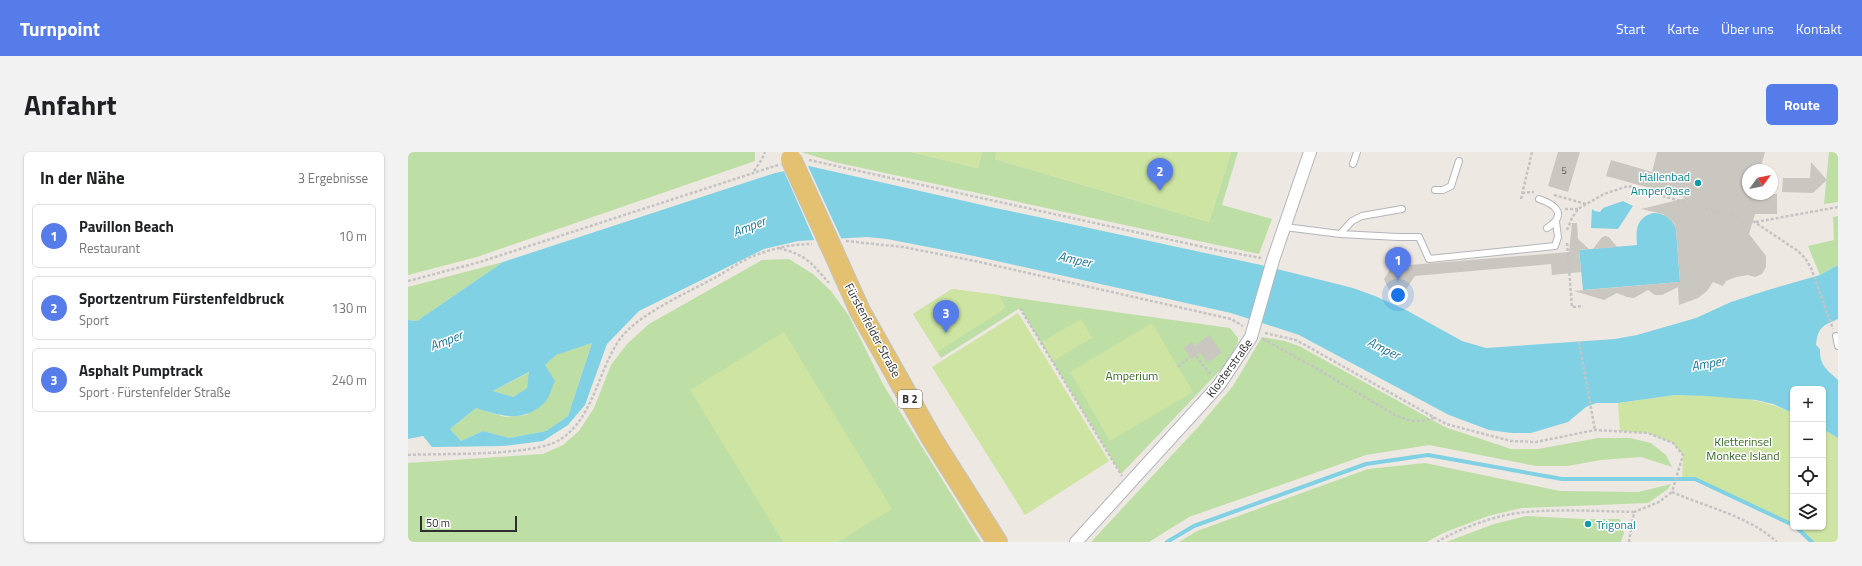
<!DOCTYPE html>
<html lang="de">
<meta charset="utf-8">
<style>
body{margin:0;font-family:"Titillium Web",sans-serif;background:#f2f2f2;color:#202124}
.controls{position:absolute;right:12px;bottom:12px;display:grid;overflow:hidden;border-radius:6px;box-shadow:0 1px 3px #0004}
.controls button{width:36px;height:36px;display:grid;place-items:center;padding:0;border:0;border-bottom:1px solid #e0e0e0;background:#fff;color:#202124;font:20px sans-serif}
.compass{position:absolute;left:1334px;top:12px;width:36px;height:36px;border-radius:50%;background:#fff;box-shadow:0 1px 3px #0004;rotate:57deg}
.scale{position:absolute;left:12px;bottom:10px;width:97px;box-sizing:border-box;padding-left:4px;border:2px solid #2e2e2e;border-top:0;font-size:11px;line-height:14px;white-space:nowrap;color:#2e2e2e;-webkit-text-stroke:3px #fff;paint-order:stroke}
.you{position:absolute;left:990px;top:143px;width:14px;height:14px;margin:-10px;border:3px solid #fff;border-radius:50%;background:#1a73e8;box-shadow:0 0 0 6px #1a73e833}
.badge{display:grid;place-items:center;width:26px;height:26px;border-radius:50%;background:#557ce8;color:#fff;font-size:13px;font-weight:700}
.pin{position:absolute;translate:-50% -33px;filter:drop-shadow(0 1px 2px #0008)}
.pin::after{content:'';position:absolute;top:21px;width:14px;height:12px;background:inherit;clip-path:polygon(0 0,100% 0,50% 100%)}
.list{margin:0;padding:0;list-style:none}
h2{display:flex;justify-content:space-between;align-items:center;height:52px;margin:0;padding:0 16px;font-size:17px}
h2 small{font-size:13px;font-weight:400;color:#757577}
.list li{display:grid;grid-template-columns:26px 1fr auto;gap:12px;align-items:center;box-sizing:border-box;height:64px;margin:0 8px 8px;padding:0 8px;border:1px solid #e0e0e0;border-radius:6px}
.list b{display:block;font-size:15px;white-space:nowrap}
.list p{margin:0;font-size:13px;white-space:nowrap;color:#757577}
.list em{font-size:13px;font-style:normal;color:#757577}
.icon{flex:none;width:22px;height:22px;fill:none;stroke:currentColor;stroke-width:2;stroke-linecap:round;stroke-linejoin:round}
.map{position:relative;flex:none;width:1430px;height:390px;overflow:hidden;border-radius:6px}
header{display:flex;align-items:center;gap:24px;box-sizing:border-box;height:56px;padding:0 20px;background:#557ce8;color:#fff}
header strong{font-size:19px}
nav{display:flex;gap:22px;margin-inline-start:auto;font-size:14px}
.intro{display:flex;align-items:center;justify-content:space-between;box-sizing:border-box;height:96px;padding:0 24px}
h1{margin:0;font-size:28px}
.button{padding:10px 18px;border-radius:6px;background:#557ce8;color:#fff;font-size:14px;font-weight:700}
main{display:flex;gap:24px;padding:0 24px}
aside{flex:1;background:#fff;border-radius:6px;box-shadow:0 1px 3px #0004}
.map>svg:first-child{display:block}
</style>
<header>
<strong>Turnpoint</strong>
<nav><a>Start</a><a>Karte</a><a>Über uns</a><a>Kontakt</a></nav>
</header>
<div class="intro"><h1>Anfahrt</h1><a class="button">Route</a></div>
<main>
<aside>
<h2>In der Nähe<small>3 Ergebnisse</small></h2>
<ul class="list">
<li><span class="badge">1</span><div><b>Pavillon Beach</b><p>Restaurant</p></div><em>10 m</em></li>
<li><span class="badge">2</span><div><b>Sportzentrum Fürstenfeldbruck</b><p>Sport</p></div><em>130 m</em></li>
<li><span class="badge">3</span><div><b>Asphalt Pumptrack</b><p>Sport · Fürstenfelder Straße</p></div><em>240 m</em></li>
</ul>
</aside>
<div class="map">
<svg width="1430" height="390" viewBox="0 0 1430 390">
<rect width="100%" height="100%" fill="#eee8e2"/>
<!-- green -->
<path fill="#bddea5" d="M 0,0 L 347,0 L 347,9 L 69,105 L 0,123 Z
M 393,0 L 503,0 L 570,16 L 574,0 L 589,0 L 587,7 L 801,70 L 823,0 L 830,0 L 814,53 L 864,67 L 851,102 L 426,10 Z
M 1421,0 L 1430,0 L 1430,50 L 1416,52 Z
M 1430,64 L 1430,113 L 1412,123 L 1400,94 L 1426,88 L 1425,65 Z
M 381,107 L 405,122 L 423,139 L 441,164 L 476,234 L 573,390 L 0,390 L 0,311 L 135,302 L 155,293 L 171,279 L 186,256 L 203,213 L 219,192 L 241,172 L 354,108 Z
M 95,110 L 9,169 L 0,168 L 0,135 Z
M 544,137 L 822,176 L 830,186 L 830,190 L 819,211 L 713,322 L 612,156 L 533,206 L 505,162 Z
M 854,185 L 877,189 L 893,195 L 1037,275 L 1103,297 L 1130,297 L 1190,286 L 1222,286 L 1243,291 L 1258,303 L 1264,315 L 1233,305 L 1193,308 L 1159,314 L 1128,314 L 1021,293 L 958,303 L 781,365 L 741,390 L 683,390 L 791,274 L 825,234 Z
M 184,191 L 160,264 L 138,279 L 101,286 L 75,279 L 53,289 L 42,277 L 68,256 L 97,265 L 119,263 L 137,213 L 147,203 Z
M 122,220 L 119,236 L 105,245 L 85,239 Z
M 1017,311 L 1152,339 L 1230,340 L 1263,332 L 1260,337 L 1240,351 L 1114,356 L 1080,364 L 1035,381 L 1019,390 L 771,390 L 789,379 L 960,317 Z
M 1118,364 L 1175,367 L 1212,367 L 1216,381 L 1213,390 L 1038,390 L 1086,372 Z"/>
<!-- pitch -->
<path fill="#cde4a2" d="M 503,0 L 574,0 L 570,16 Z
M 589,0 L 823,0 L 801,70 L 587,7 Z
M 544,137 L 591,143 L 598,156 L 529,200 L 505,162 Z
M 610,161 L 701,309 L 617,363 L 524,215 Z
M 673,167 L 684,186 L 645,209 L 634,190 Z
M 744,171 L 785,240 L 702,289 L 662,220 Z
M 376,180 L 484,357 L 430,390 L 375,390 L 282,238 Z
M 1267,243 C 1309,244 1346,243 1385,261 L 1385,373 L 1287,327 L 1274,327 L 1275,303 L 1265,291 L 1240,281 L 1212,279 L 1210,251 Z
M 1415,277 L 1430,286 L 1430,390 L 1404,390 L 1388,375 L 1415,375 Z"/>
<!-- water -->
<path fill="#81d1e4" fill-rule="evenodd" d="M 401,14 L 583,55 L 853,113 L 945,136 L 967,144 L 998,158 L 1054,189 L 1078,196 L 1207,187 L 1229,183 L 1288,166 L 1323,150 L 1360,138 L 1412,123 L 1430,113 L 1430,167 C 1414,174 1410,175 1408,193 L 1412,197 C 1411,213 1419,218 1430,228 L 1430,286 L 1415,277 L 1415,237 L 1385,237 L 1385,261 L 1365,252 L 1348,248 L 1299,244 L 1267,243 L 1210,251 L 1188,251 L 1178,255 L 1160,270 L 1123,281 L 1104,281 L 1081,278 L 1041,263 L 891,183 L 823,161 L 566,104 L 479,87 L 459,85 L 390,89 L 356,97 L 231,159 L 199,192 L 177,253 L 160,273 L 135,289 L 95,294 L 24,295 L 15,284 L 0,287 L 0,168 L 9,169 L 95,110 L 367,21 ZM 184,191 L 160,264 L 138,279 L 101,286 L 75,279 L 53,289 L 42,277 L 68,256 C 93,264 117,272 138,249 C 142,244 144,234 147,229 L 137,213 L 148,203 ZM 121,220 L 119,236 L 105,245 L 85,239 Z
M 1215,49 L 1225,54 L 1210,77 L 1183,76 L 1184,57 L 1187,59 L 1192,60 L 1195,56 Z
M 1245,61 C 1257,61 1264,66 1268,77 L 1272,130 L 1175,138 L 1171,98 L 1229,93 C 1228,78 1228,66 1245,61 Z"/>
<!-- pier -->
<path fill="#eee8e2" d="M 399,12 L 434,88 L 407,90 L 375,17 Z"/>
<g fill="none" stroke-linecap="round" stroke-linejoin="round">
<!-- stream -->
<path stroke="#81d1e4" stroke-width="4" d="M 1388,375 L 1404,390
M 759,390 L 786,374 L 958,312 L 1020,303 L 1154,327 L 1287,327 L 1385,373"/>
</g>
<!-- building -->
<path fill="#cac6c0" d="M 1150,0 L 1172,0 L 1160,40 L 1140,34 Z
M 1249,0 L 1357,0 L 1352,18 L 1340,18 L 1340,42 L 1369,42 L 1369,62 L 1347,62 L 1341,82 L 1358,104 L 1358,115 L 1354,122 L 1347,125 L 1340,123 L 1328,125 L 1318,129 L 1315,134 L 1305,130 L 1299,139 L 1290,146 L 1271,153 L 1270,135 L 1254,143 L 1247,143 L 1240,138 L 1226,146 L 1219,145 L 1209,141 L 1196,148 L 1166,139 L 1272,130 L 1268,77 L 1265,70 L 1255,62 L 1233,57 L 1278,46 L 1198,24 L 1203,8 L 1244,20 Z
M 1403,10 L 1419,28 L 1405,41 L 1374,40 L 1375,26 L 1402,26 Z
M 1164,71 L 1169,71 L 1170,87 L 1181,97 L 1171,98 L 1173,120 L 1144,123 L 1143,112 L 1007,124 L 996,140 L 982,140 L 976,127 L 983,116 L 1002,116 L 1001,113 L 1161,100 Z
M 1197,84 L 1201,85 L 1209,95 L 1185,97 L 1194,85 Z
M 801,183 L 814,200 L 800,211 L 792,201 L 784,207 L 776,196 L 784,190 L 787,194 Z"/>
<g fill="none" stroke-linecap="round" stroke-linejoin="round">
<defs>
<path id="lane" d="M 945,12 L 949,0
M 1027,38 L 1035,38 L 1043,34 L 1051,9
M 1131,47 C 1149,53 1159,63 1139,76
M 994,57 L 954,64 L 944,69 L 932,82 L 990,85 L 1011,85 L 1021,107 L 1147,94 L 1150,85 L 1148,70
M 877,75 L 932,82
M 1428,184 L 1430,194"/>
<path id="street" d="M 668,390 L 811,233 L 843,185 L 865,108 L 902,0"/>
<path id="primary" d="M 425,99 L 452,159 L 524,287 L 589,390"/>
</defs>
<!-- lane casing -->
<use href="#lane" stroke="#b3b5bc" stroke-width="8"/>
<!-- street casing -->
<use href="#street" stroke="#b3b5bc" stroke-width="14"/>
<!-- primary casing -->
<use href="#primary" stroke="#c4c4c4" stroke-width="22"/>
<!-- path -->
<path stroke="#c4c4c4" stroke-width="2.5" stroke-dasharray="3 2" stroke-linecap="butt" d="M 401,8 L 809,98 L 853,106
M 346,19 L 354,7 L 357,0
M 1114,41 L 1126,40
M 1146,43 L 1178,52
M 1113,47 L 1124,0
M 1297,56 L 1313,60
M 1157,57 L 1170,57
M 1323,63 L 1330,65
M 1345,69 L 1390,99 L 1397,106 L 1403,116 L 1425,177
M 1348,70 L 1430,55
M 1159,78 L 1164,66 L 1170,57 L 1196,42 L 1220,34 L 1276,50
M 438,89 L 495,95 L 567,109 L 823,167 L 835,174
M 1159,91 L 1164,155 L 1175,154
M 371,96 C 400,104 402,110 421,131
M 0,129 L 72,110 L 370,13
M 612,156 L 714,324
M 857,181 L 888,188 L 1038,272 L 1103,289 L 1128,290 L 1187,278 L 1240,281 L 1265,291 L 1275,303 L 1264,340
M 855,187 L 906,215 L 987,263 L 1003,269 L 1014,269 L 1026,266
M 1171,190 L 1187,278
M 788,204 L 803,223
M 770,215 L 782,205
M 0,303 C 35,301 126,305 153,287 C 186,265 190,218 212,187 C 230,162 281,140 308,125 C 321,118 334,108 348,103 C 366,96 385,92 404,92
M 1264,340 C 1300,356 1339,363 1369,390
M 1029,390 C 1052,376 1091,362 1118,360 C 1154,357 1190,359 1226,360
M 1221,390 L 1226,360 L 1251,350 L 1264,340"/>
<!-- lane -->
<use href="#lane" stroke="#fff" stroke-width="6"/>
<!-- street -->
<use href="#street" stroke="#fff" stroke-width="12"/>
<!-- primary -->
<use href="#primary" stroke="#e4c071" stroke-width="20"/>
<defs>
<path id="primary-bridge" d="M 383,7 L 425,99"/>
</defs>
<!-- primary-bridge casing -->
<use href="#primary-bridge" stroke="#c4c4c4" stroke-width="22" stroke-linecap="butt"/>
<!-- primary-bridge -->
<use href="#primary-bridge" stroke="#e4c071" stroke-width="20"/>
</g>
<!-- markers -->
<g fill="#0f9aa8" stroke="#fff" stroke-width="1.5">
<circle cx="1290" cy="31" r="4"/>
<circle cx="1180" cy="372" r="4"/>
</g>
<g text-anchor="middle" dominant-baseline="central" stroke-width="3" stroke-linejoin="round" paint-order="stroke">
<!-- number labels -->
<g font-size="10" fill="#555452">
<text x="1156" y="18">5</text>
</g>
<!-- shield labels -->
<rect fill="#fff" stroke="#6d6d6d" stroke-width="1" x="490" y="238" width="24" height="18" rx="3"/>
<g font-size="11" font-weight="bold" fill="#2e2e2e">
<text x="502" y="247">B 2</text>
</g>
<!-- culture labels -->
<g font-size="12" fill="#0d838f" stroke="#fff" text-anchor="end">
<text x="1282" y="24">Hallenbad<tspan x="1282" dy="14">AmperOase</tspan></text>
<text x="1188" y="372" text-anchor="start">Trigonal</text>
</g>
<!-- street labels -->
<g font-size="12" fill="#2e2e2e" stroke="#fff">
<text transform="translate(465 178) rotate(62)">Fürstenfelder Straße</text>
<text transform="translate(821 216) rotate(-54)">Klosterstraße</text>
</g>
<!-- park labels -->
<g font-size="12" fill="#366623" stroke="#fff">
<text x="724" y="223">Amperium</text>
<text x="1335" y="289">Kletterinsel<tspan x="1335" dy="14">Monkee Island</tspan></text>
</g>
<!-- water labels -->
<g font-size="13" font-style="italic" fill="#1c7494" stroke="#fff">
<text transform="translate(341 74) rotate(-21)">Amper</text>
<text transform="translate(667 107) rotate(12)">Amper</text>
<text transform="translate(38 188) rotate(-21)">Amper</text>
<text transform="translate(976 196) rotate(26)">Amper</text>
<text transform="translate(1300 211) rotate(-10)">Amper</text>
</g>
</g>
</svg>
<div class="controls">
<button>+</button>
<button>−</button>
<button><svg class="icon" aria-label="locate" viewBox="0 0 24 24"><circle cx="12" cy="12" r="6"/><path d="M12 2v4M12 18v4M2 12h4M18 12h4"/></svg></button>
<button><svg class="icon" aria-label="layers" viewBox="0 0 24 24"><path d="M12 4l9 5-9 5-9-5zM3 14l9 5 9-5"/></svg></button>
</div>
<svg class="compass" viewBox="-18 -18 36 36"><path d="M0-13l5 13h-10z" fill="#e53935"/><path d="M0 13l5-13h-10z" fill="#757577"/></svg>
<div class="scale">50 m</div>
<div class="you"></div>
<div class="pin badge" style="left:990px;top:128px">1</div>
<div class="pin badge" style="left:752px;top:39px">2</div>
<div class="pin badge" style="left:538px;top:181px">3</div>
</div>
</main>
